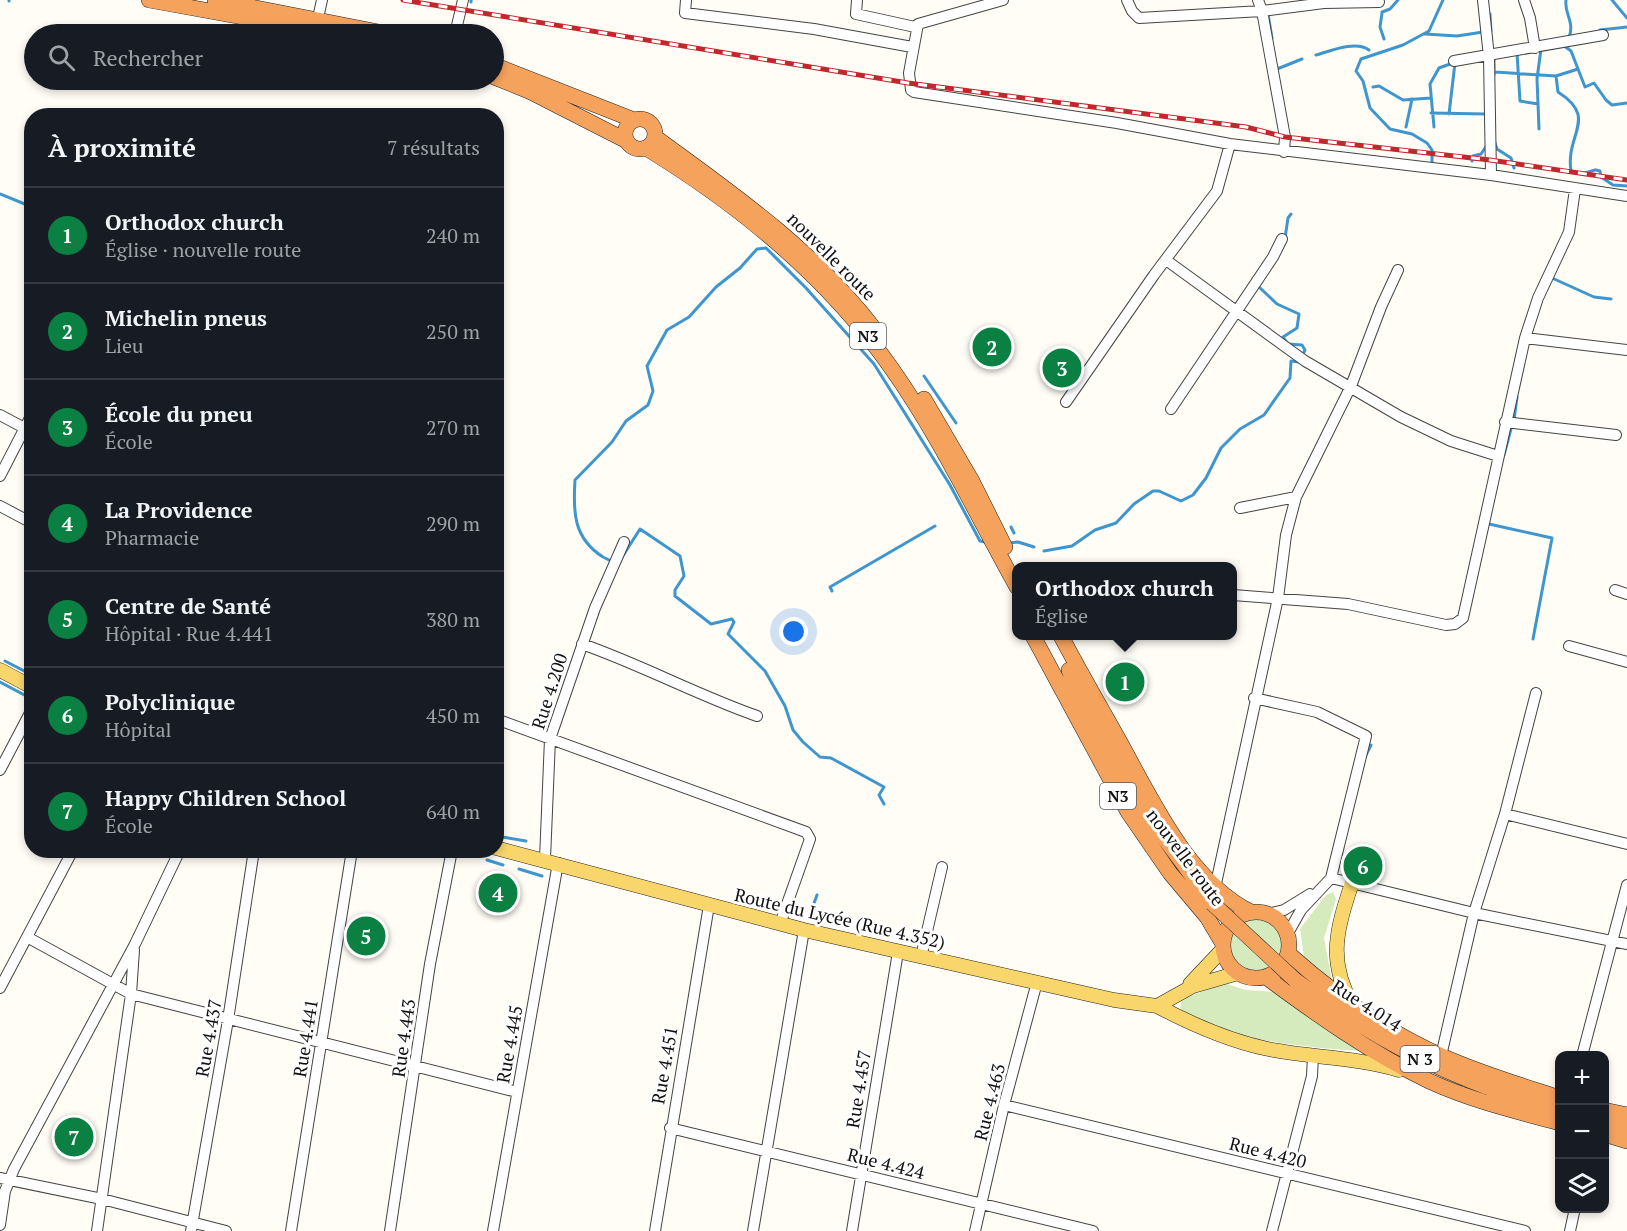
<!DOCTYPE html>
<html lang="fr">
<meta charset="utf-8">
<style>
body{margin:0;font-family:"PT Serif",serif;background:#20242c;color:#f1f3f6}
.controls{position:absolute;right:18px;bottom:18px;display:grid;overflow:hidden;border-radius:12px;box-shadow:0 3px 9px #0003}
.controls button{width:54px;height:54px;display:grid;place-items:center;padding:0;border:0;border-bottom:2px solid #363941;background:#171b24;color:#f1f3f6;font:30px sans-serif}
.you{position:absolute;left:794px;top:632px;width:21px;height:21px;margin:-15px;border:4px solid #fff;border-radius:50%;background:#1a73e8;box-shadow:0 0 0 9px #1a73e833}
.badge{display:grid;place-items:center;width:39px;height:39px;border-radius:50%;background:#0b8043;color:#fff;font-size:20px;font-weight:700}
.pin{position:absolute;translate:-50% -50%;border:3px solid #fff;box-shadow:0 2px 6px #0006}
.popup{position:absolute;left:1012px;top:562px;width:225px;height:78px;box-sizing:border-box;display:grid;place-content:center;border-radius:12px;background:#171b24;filter:drop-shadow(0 2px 4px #0005);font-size:20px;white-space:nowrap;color:#9ea1a6}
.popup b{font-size:22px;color:#f1f3f6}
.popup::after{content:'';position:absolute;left:50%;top:100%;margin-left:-12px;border:12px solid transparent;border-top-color:#171b24}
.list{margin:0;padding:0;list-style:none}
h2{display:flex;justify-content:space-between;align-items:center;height:78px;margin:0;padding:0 24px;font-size:26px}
h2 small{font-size:20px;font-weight:400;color:#9ea1a6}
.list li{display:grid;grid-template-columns:39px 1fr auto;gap:18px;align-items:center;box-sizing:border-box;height:96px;padding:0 24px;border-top:2px solid #363941}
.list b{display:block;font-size:22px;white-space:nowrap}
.list p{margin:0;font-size:20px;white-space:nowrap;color:#9ea1a6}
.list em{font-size:20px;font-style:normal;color:#9ea1a6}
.icon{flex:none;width:33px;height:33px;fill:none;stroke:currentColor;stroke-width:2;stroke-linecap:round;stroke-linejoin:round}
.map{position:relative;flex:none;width:1627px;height:1231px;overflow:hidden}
.search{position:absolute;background:#171b24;box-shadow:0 3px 9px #0003;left:24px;top:24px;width:480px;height:66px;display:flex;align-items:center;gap:15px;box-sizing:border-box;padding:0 21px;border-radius:33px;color:#9ea1a6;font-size:22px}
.panel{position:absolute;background:#171b24;box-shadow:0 3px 9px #0003;left:24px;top:108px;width:480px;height:750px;border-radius:24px}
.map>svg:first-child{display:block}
</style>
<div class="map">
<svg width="1627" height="1231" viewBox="0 0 1627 1231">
<rect width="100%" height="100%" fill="#fffdf5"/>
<!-- green -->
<path fill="#d5ebbd" d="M 1333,892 L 1336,899 L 1324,938 L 1332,981 L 1304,957 L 1300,929 L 1326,895 Z
M1230 945a26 26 0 1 1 52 0a26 26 0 1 1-52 0Z
M 1224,983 L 1246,990 L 1275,992 L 1361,1051 C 1299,1047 1236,1041 1180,1011 L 1181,1002 L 1186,998 Z"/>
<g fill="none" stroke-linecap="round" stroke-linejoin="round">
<!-- stream -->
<path stroke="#3f96cf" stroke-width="3" d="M 1566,0 C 1564,15 1575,20 1569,38
M 1612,0 L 1627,18
M 9,1 L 9,0
M 471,2 L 471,0
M 1382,12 L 1390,9 L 1398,0
M 1382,13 L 1380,27 L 1384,39
M 1268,14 L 1272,38
M 1490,14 L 1491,31
M 1600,30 L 1627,27
M 1425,34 L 1457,36 L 1483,32
M 1563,45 L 1571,51 L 1585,87 L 1594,83 L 1606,100 L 1612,105 L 1627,103
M 1517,53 L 1520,101 L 1538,104
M 1316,55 C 1330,51 1356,40 1369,50
M 1277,69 L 1302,59
M 1495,72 L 1556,76 L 1578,69
M 1494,75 L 1494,55
M 1556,76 L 1558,92 C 1599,118 1565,134 1571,171 L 1582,174
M 1373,87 L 1379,86 L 1403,100 L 1431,98
M 1431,113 L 1485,114
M 1449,114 L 1455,63
M 1406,127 L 1412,99
M 1434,127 L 1430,84 L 1439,68 L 1450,64
M 1539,129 L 1537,79 L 1541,49
M 1495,143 L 1497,149 L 1511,158 L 1514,168
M 1472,161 L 1473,156 L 1481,154 L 1487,145
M 1432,164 L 1432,150 L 1427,143 L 1412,134 L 1390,129 L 1370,108 L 1363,81 L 1356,71 L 1361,59 L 1403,45 L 1429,31 L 1443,0
M 1596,170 L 1600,171 L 1601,177 L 1613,185 L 1627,186
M 1582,174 L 1595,170
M 0,194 L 32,207
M 1285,238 L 1288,218 L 1291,214
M 1552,278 L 1594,297 L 1611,299
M 1258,286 L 1277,304 L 1299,314 L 1297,328 L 1283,337 L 1288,344 L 1302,345 L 1305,350 L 1302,356
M 496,310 L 502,312
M 647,366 L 667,330 L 689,317 L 716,287 L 740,268 L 757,249 L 766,248 L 806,288 L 874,364 L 950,485 L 980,541 L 985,542
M 924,376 L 956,423
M 1514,420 L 1517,397
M 1504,455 L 1512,425
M 1489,524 L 1552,538 L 1533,639
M 1011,527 L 1014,533
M 1009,543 L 1018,542 L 1034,547
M 1044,551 L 1072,546 L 1095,530 L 1116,523 L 1134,504 L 1153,491 L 1159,491 L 1181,501 L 1193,495 L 1206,478 L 1221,448 L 1240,429 L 1264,415 L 1290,378 L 1291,361 L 1299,362
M 603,557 C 573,538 573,511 575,480 L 612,442 L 626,421 L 648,405 L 653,391 L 647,366
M 605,558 L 613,562
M 619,562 L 640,529 L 680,556 L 684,576 L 675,590 L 675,596 L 711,624 L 732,619 L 734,622 L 728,634 L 765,671 L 785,706 L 793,730 L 803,742 L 820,757 L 831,758 L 884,787 L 879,795 L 884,804
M 832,591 L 830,587 L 935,526
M 5,661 L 32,675
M 0,682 L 32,699
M 1366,755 L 1371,745
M 496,836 L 526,841
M 487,860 L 503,865
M 519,869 L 542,876
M 810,914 L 817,895"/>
<defs>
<path id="minor" d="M 686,0 L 685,13 L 814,29 L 912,47
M 857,0 L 856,14 L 915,27
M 1003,0 L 918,24 L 909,73 L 911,90 L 914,92 L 1117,123 L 1230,144 L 1491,175 L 1627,196
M 1127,0 L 1132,11 L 1139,18 L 1262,11 L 1258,0
M 1483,0 L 1489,57 L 1491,175
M 1524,0 L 1530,18 L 1535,48
M 318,18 L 322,0
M 455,34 L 463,0
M 1454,61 L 1603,35
M 1284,152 L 1285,137 L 1262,11 L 1324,3 L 1379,2
M 1166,260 L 1305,361 L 1401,417 L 1451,441 L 1498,456
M 1525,338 L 1627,350
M 1066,402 L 1154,275 L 1217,191 L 1230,144
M 1171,409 L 1273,257 L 1282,239
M 0,415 L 32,432
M 1505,422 L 1616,435
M 0,476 L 32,414
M 0,506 L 32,523
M 1240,508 L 1296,497
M 1615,590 L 1627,594
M 1233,595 L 1348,604 L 1446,625 L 1455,624 L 1463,618 L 1525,338 L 1538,298 L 1569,232 L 1575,189
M 582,644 C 642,665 697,695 757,716
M 1569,646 L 1627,662
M 1254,698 L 1317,712 L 1366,736 L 1331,878 L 1301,910 L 1288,933
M 496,719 L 806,832 L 810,839 L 780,924
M 0,770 L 32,709
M 1505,814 L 1536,693
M 545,859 L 550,739 L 595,608 L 624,542
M 1331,878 L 1474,913 L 1627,944
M 1215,888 L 1278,598 L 1286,535 L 1296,497 L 1351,386 L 1381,307 L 1398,270
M 1268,914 L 1284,910 L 1310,894
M 27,937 L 131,994 L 517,1092
M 921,957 L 942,867
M 0,988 L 73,850
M 1441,1056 L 1474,913 L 1505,814 L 1627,844
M 1582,1056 L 1627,885
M 1004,1105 L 1525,1231
M 670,1128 L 1093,1231
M 0,1178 L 102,1199 L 226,1231
M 0,1225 L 5,1191 L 14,1169 L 135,944 L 180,850
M 97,1231 L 131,994 L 134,950
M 191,1231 L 228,1020 L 254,850
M 291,1231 L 352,850
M 390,1231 L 430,964 L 452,850
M 493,1231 L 558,863
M 655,1231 L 709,905
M 753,1231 L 804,930
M 852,1231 L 898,952
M 975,1231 L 1004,1105 L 1037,982
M 1272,1231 L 1312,1076 L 1313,1056
M 1570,1231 L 1575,1208"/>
<path id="major" d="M 0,670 L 32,687
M 496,848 L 804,930 L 1114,1000 L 1157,1006 L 1193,986 L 1238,973
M 1352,883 C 1337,928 1327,961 1352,1004
M 1190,984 L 1223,949
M 1157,1006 C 1193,1025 1229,1041 1268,1049 C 1312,1058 1356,1057 1399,1070"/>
<path id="highway" d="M 149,0 L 337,34
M 215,0 L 389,34
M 494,65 L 634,120
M 494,77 L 531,92 L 627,141
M625 134a15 15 0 1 1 30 0a15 15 0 1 1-30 0Z
M 655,137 C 735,195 815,251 876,331
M 646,148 C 741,206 828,277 892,369 C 940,437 976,514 1017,587
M 924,399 L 972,481 L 1005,547
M 1033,636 L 1128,812 L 1170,873 L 1207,917 L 1223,944
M 1061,636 C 1080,672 1101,708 1121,744 C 1153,802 1190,882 1251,912
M 1069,670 L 1080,698 L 1134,797 L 1212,903
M1223 945a33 33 0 1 1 66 0a33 33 0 1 1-66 0Z
M 1289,954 C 1335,995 1385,1031 1442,1056 C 1480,1073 1520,1085 1560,1098
M 1266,977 C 1317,1015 1371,1053 1429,1081 C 1470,1100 1515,1111 1560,1123
M 1295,980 C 1380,1044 1457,1082 1560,1111
M 1604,1110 L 1627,1115
M 1604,1122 L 1627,1128
M 1604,1134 L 1627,1141"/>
</defs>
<!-- minor casing -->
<use href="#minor" stroke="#444" stroke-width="12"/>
<!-- major casing -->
<use href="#major" stroke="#222" stroke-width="15"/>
<!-- highway casing -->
<use href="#highway" stroke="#222" stroke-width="16"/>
<!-- minor -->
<use href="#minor" stroke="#fff" stroke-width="10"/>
<!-- major -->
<use href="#major" stroke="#f9d66b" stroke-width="14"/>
<!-- highway -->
<use href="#highway" stroke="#f5a25d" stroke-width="15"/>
<defs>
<path id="rail" d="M 403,0 L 908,83 L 1246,127 L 1285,137 L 1490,160 L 1627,180"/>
</defs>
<!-- rail casing -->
<use href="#rail" stroke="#c4262e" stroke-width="5"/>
<!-- rail -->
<use href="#rail" stroke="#fff" stroke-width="3" stroke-dasharray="9" stroke-linecap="butt"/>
<defs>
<path id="highway-bridge" d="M 1212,903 L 1295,980"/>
</defs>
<!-- highway-bridge casing -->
<use href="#highway-bridge" stroke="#222" stroke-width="16" stroke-linecap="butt"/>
<!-- highway-bridge -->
<use href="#highway-bridge" stroke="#f5a25d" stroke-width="15"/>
</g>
<g text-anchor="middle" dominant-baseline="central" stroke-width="6" stroke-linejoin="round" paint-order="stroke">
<!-- shield labels -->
<g fill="#fff" stroke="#585858" stroke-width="1.5">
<rect x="850" y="323" width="36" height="26" rx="4.5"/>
<rect x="1100" y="783" width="36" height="26" rx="4.5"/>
<rect x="1400.5" y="1046" width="39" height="26" rx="4.5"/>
</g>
<g font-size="16" font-weight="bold" fill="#111">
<text x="868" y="336">N3</text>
<text x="1118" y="796">N3</text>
<text x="1420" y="1059">N 3</text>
</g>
<!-- street labels -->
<g font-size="18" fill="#111" stroke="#fff">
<text transform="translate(832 256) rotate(45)">nouvelle route</text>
<text transform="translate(549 691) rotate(-72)">Rue 4.200</text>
<text transform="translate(1186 857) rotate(53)">nouvelle route</text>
<text transform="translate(840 918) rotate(13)">Route du Lycée (Rue 4.352)</text>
<text transform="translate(1367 1005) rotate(33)">Rue 4.014</text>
<text transform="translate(208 1038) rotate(-80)">Rue 4.437</text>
<text transform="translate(305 1038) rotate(-81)">Rue 4.441</text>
<text transform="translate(403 1038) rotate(-82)">Rue 4.443</text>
<text transform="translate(509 1044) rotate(-80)">Rue 4.445</text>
<text transform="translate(664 1065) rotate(-80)">Rue 4.451</text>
<text transform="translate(858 1089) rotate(-81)">Rue 4.457</text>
<text transform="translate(989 1102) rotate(-76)">Rue 4.463</text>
<text transform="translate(1268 1152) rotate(14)">Rue 4.420</text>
<text transform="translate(886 1163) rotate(14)">Rue 4.424</text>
</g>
</g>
</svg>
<div class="controls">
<button>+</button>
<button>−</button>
<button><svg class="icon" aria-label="layers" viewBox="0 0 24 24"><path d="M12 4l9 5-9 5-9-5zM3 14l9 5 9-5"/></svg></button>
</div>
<div class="you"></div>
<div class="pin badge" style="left:1125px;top:682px">1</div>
<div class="popup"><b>Orthodox church</b>Église</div>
<div class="pin badge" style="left:992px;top:347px">2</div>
<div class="pin badge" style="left:1062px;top:368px">3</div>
<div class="pin badge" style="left:498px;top:893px">4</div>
<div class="pin badge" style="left:366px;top:936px">5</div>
<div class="pin badge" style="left:1363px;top:866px">6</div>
<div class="pin badge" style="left:74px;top:1137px">7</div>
<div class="search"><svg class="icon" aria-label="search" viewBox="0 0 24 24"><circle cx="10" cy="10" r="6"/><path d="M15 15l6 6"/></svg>Rechercher</div>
<section class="panel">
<h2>À proximité<small>7 résultats</small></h2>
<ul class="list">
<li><span class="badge">1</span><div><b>Orthodox church</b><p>Église · nouvelle route</p></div><em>240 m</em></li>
<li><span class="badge">2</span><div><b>Michelin pneus</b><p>Lieu</p></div><em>250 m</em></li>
<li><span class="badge">3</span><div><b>École du pneu</b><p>École</p></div><em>270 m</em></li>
<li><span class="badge">4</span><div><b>La Providence</b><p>Pharmacie</p></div><em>290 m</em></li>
<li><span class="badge">5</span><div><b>Centre de Santé</b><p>Hôpital · Rue 4.441</p></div><em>380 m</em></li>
<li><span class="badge">6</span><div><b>Polyclinique</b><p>Hôpital</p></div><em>450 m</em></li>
<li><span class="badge">7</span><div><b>Happy Children School</b><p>École</p></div><em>640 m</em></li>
</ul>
</section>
</div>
